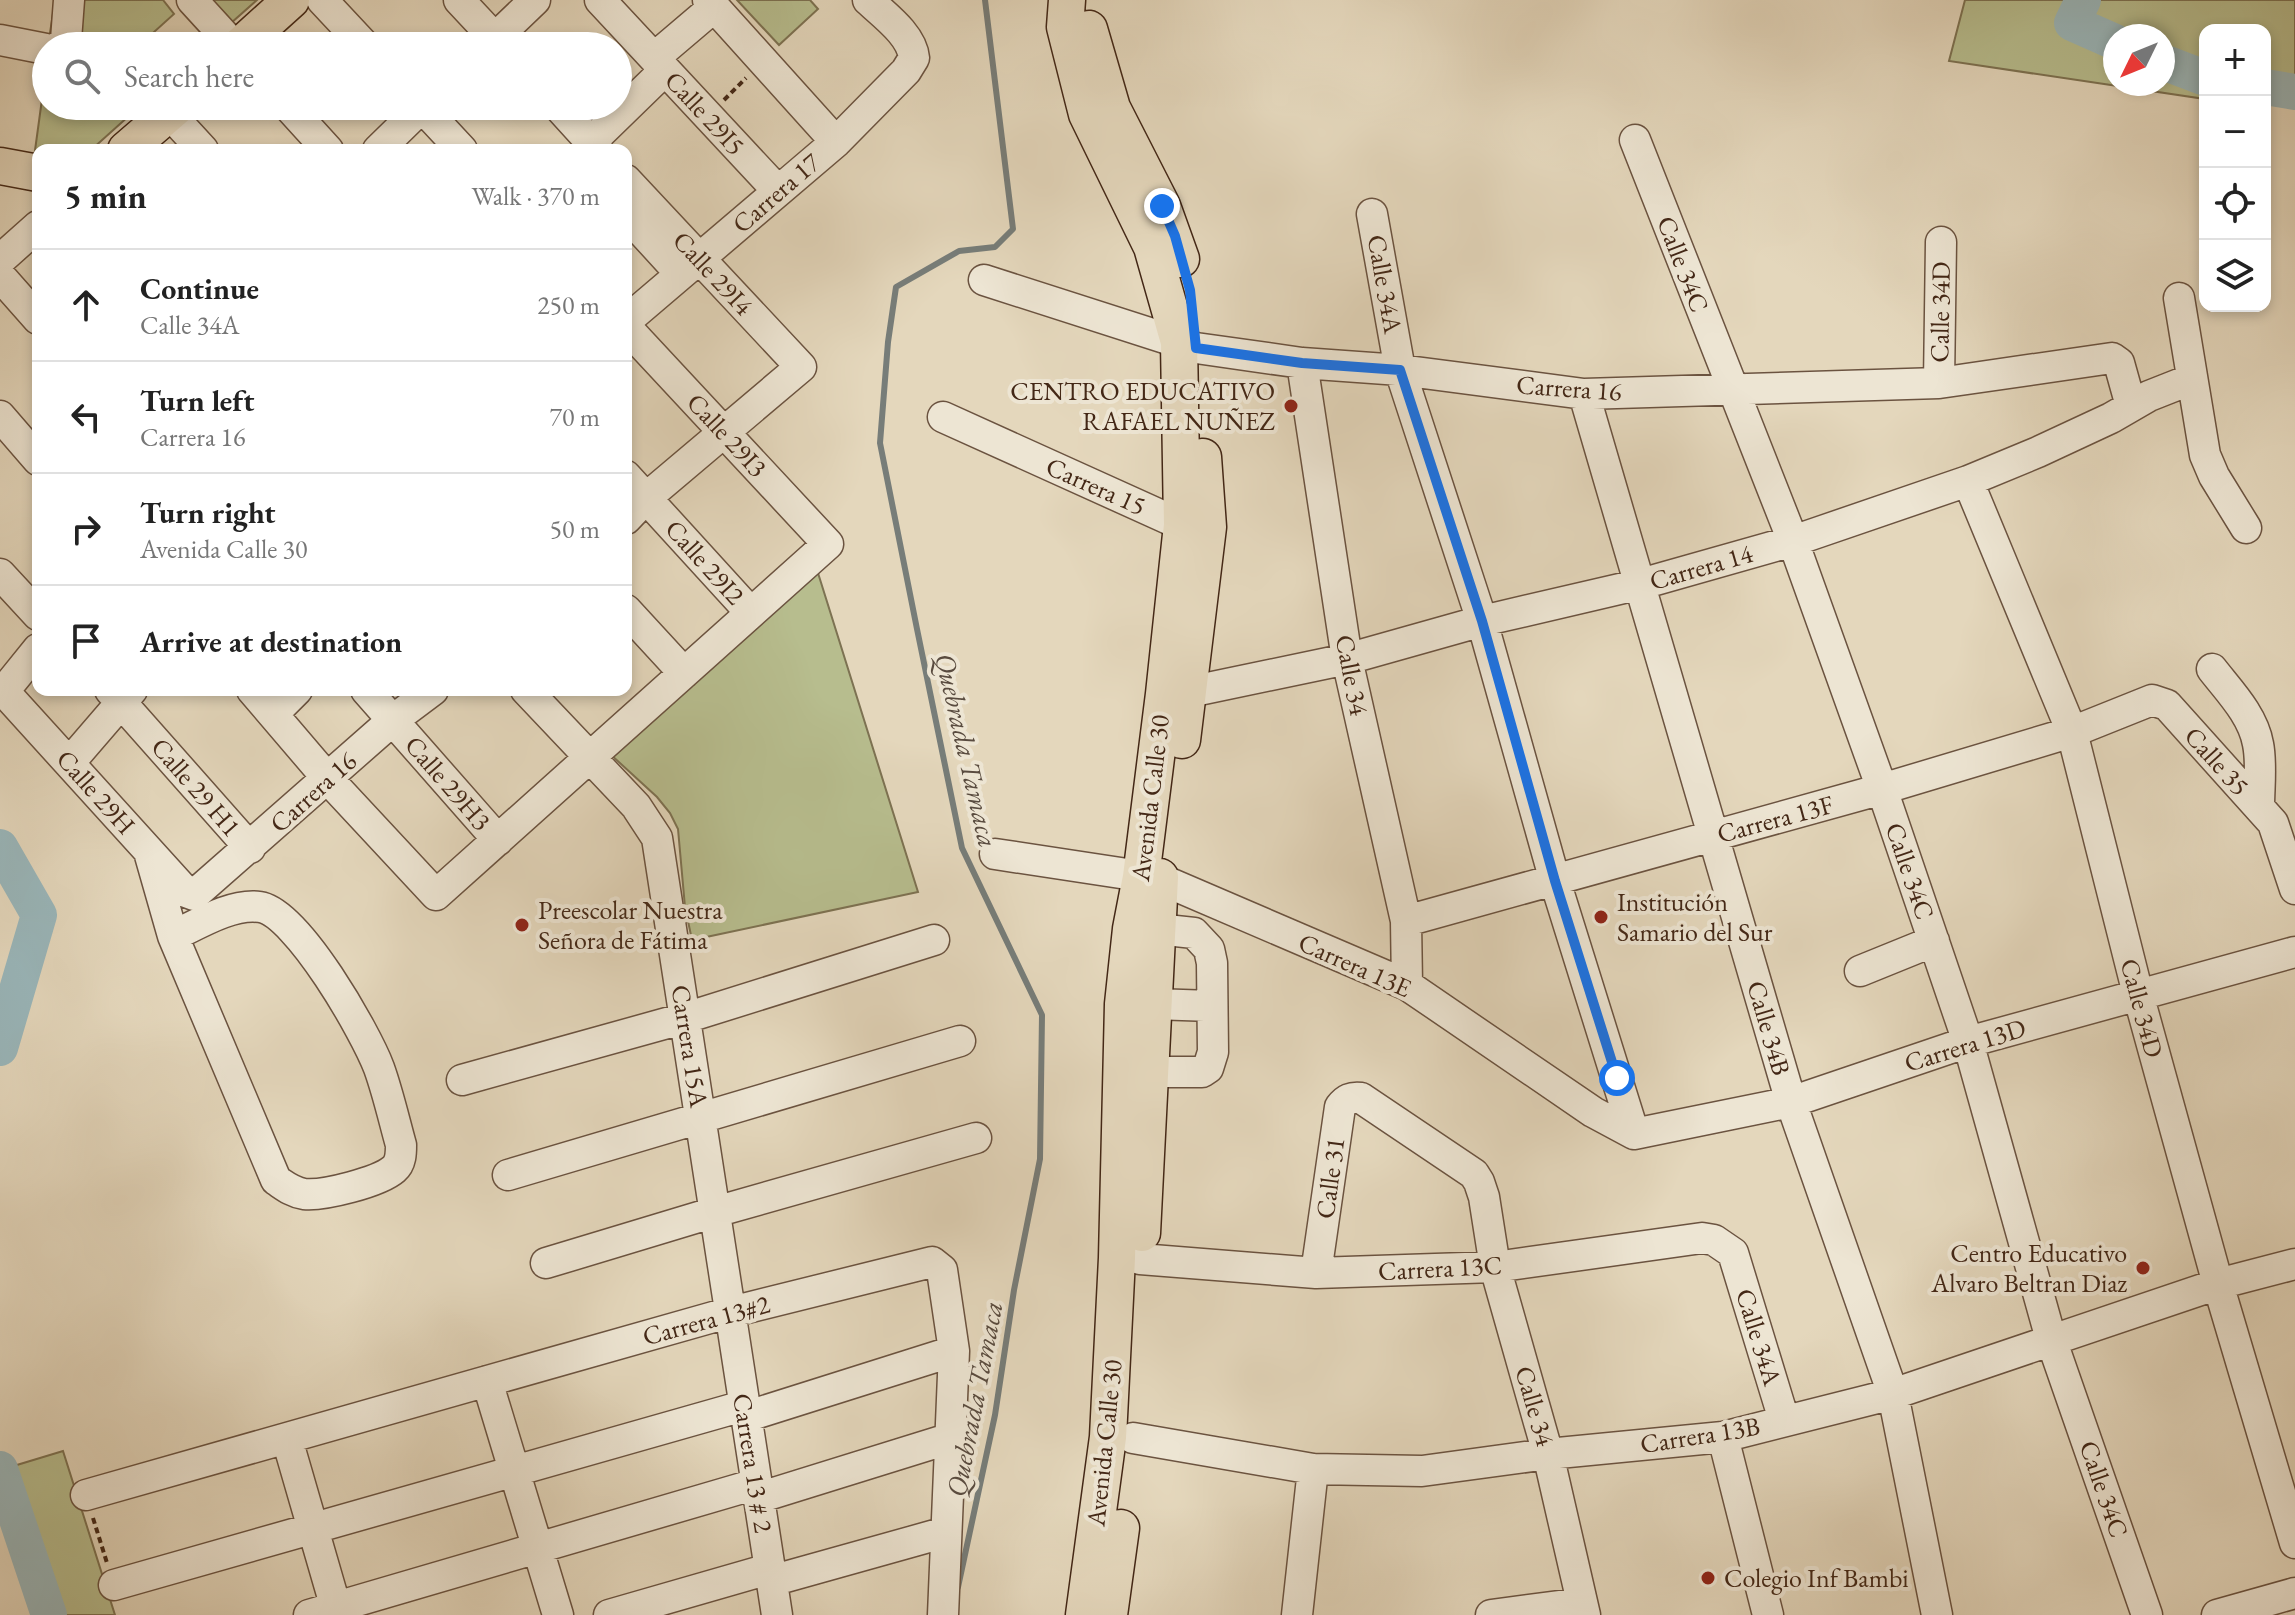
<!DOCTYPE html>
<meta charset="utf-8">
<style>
body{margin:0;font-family:"EB Garamond",serif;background:#f2f2f2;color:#222}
.controls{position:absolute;right:24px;top:24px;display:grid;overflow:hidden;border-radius:16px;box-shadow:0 4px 12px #0003}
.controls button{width:72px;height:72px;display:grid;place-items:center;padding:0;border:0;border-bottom:2px solid #e0e0e0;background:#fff;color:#222;font:40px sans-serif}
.compass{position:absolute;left:2103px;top:24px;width:72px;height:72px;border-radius:50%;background:#fff;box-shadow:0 4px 12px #0003;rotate:227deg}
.stop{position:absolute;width:24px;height:24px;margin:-18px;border:6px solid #1a73e8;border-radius:50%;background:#fff}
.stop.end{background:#1a73e8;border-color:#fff;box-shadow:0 2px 8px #0008}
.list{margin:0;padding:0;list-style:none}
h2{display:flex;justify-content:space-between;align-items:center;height:104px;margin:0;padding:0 32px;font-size:34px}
h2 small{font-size:26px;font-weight:400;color:#767676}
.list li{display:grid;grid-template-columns:52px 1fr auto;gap:24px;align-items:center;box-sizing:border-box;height:112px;padding:0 32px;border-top:2px solid #e0e0e0}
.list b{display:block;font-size:30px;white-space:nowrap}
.list p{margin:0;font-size:26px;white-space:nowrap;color:#767676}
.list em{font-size:26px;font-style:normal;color:#767676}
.icon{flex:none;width:44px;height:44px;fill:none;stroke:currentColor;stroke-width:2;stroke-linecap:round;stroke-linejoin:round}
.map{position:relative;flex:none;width:2295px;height:1615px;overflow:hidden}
.search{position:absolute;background:#fff;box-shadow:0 4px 12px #0003;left:32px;top:32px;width:600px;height:88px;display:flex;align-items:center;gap:20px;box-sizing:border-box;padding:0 28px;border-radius:44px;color:#767676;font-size:30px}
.panel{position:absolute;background:#fff;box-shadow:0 4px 12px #0003;left:32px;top:144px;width:600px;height:552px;border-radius:16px}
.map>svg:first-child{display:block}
</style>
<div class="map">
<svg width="2295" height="1615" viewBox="0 0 2295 1615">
<rect width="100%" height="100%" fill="#e4d7bc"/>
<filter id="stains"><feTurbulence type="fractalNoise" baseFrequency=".0025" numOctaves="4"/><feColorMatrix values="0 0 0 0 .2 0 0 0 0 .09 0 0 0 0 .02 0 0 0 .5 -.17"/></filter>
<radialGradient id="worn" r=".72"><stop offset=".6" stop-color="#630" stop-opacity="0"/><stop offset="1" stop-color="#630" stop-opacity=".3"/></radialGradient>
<!-- green -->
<path fill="#b7bd8e" stroke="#7d7252" stroke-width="2" fill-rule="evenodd" d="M 55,0 L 163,0 L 174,14 L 154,32 L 167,46 L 48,46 Z
M 210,0 L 257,0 L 231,23 Z
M 737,0 L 810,0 L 818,9 L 779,45 Z
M 1965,0 L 2295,0 L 2295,93 L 2265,95 L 2265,30 L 2205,30 L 2205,99 L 1949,61 ZM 2115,36 L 2163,36 L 2163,84 L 2115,84 Z
M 46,70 L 46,106 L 140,106 L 91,150 L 38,150 L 38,166 L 33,165 Z
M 818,573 L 918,892 L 692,940 L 685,907 L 678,829 L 670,813 L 657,797 L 609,753 Z
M 63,1451 L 115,1615 L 56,1615 L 7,1468 Z"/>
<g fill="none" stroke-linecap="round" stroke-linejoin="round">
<!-- stream -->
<path stroke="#777d79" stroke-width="6" d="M 958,1587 L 995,1415 L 1014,1290 L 1040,1159 L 1042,1015 L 962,848 L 917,629 L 880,443 L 888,342 L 896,287 L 959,251 L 995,247 L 1013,229 L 985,0"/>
<!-- river -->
<path stroke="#9ab7bb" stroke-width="36" d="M 2083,0 L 2072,23 L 2115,42
M 2163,62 L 2205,78
M 2265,87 L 2295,92
M 0,847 L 39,915 L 0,1048
M 0,1469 L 49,1615"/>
<defs>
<path id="minor" d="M 192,0 L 234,46
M 322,0 L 365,46
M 459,0 L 502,46
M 600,0 L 778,191
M 708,0 L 836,142
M 0,40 L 46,49
M 60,46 L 66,40 L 69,0
M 487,46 L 535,0
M 654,58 L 714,7
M 288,106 L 328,150
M 421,106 L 462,150
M 558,106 L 598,150
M 169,113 L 203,150
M 1635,140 L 1793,541 L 1882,789 L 1968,1042 L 2051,1339 L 2147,1615
M 378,150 L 423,106
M 592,150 L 591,142 L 665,70
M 626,180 L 801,367 L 646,498 L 626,519
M 626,214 L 681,274
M 1372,214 L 1400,370 L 1482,621 L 1555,881 L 1634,1134
M 0,260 L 38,226
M 0,276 L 38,319
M 984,280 L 1196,348 L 1302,363 L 1400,370 L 1584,394 L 1939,383 L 2112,358 L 2119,363 L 2131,406
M 2179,298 L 2205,455 L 2214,476 L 2246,528
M 626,321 L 836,142 L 906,71 L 914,58 C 912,35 884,15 868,0
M 1302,363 L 1347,659 L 1406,921 L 1407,985
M 1939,383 L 1941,242
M 1584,394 L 1791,1102 L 1893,1394 L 1937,1615
M 0,416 L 38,460
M 943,417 L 1182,525 L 1202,526
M 626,476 L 751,613
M 1968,481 L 2072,732 L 2138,994 L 2218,1284 L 2295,1543
M 0,574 L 38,615
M 626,610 L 684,673
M 2212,669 C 2229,691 2253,715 2258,744 C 2262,763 2259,787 2259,807
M 0,687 L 186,892 L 194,895 L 393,720 L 433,690
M 110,690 L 250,848
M 252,690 L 328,779 L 436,895 L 828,544 L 626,327
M 366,690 L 498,840
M 526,690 L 636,806 L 657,838 L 777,1615
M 4,691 L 38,649
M 1189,692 L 1347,659 L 1482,621 L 1641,584 L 1793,541 L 1968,481 L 2038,452 L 2111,418 L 2149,396 L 2192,379
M 274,713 L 297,690
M 70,762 L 132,690
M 149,852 L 173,936 L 276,1180 C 285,1186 292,1192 304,1194 C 324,1196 379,1182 394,1169 C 401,1163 401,1153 401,1145 C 394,1120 388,1093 379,1068 C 366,1033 297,912 260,907 C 232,903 198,924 173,936
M 995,854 L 1160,879 L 1407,985 L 1593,1112 L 1634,1134
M 1406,921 L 1882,789 L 2072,732 L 2152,700 L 2167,705 L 2273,823 L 2295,889
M 1860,971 L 1934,941
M 1153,1004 L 1212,1006
M 1150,1072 L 1202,1072 L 1208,1068 L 1213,1052 L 1212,963 L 1209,949 L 1194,933 L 1157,929
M 462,1080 L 685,1018 L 934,940
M 1634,1134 L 1791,1102 L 1968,1042 L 2295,952
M 508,1175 L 960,1041
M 1140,1259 L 1316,1273 L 1495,1267 L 1702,1238 L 1714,1240 L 1733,1253 L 1784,1420
M 546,1263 L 715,1212 L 976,1138
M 1316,1273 L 1340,1107 C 1346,1099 1351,1097 1361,1098 L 1474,1174 L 1479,1182 L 1484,1197 L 1495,1267 L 1548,1454 L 1585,1615
M 487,1381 L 558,1615
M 745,1417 L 954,1351
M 1723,1437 L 1768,1615
M 1133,1438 L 1313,1469 L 1422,1471 L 1548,1454 L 1723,1437 L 1893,1394 L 2218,1284 L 2295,1264
M 287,1439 L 338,1615
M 86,1495 L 731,1312 L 932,1262 L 942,1270 L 954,1351 L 943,1615
M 758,1498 L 951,1438
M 771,1581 L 946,1532
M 114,1585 L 743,1406
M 309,1615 L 756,1484
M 609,1615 L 769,1569
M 1297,1615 L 1313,1469
M 1491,1615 L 1582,1603
M 2217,1615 L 2295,1593"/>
<path id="major" d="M 1067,0 L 1065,27 L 1087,114 L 1152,247 L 1179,342 L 1182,525 L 1164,694 L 1141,877 L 1131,929 L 1123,1004 L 1117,1258 L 1108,1437 L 1084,1615
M 1089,29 L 1112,108 L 1162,206 L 1181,259
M 240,46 L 291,0
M 126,150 L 177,106
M 0,166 L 38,173
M 1182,740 L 1208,527 L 1203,457
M 1142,1233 L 1160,877
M 1109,1615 L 1121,1528"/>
</defs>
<!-- minor casing -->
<use href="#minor" stroke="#6b5340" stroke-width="33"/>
<!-- major casing -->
<use href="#major" stroke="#432716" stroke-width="39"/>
<!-- path -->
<path stroke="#432716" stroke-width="4" stroke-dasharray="6 4" stroke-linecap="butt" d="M 724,100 L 746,78
M 93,1518 L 107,1563"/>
<!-- minor -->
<use href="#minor" stroke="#ede5d3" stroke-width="30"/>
<!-- major -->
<use href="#major" stroke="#e4d7bc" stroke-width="36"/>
</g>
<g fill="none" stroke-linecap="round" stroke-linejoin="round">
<!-- route -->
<path stroke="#1a73e8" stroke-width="10" d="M 1162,206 L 1175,236 L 1190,290 L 1196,348 L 1302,363 L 1400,370 L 1482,621 L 1555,881 L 1617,1078"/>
</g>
<!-- markers -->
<g fill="#8f2418" stroke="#ede5d3" stroke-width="3">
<circle cx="1291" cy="406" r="8"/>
<circle cx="1601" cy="917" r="8"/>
<circle cx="522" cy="925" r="8"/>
<circle cx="2143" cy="1268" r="8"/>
<circle cx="1708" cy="1578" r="8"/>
</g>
<g text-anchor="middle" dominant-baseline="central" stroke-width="8" stroke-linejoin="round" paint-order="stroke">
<!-- street labels -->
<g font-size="26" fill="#432716" stroke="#ede5d3">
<text transform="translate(705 113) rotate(47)">Calle 29I5</text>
<text transform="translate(776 193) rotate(-41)">Carrera 17</text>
<text transform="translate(1683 264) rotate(69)">Calle 34C</text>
<text transform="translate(713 273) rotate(47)">Calle 29I4</text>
<text transform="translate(1385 284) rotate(80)">Calle 34A</text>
<text transform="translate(1940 312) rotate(-89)">Calle 34D</text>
<text transform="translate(1569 388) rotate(4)">Carrera 16</text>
<text transform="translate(727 435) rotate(47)">Calle 29I3</text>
<text transform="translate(1096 486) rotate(24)">Carrera 15</text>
<text transform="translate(705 562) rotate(48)">Calle 29I2</text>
<text transform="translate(1701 567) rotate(-16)">Carrera 14</text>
<text transform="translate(1352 675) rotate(79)">Calle 34</text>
<text transform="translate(2217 761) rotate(48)">Calle 35</text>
<text transform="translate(448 783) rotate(49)">Calle 29H3</text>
<text transform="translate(196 787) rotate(49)">Calle 29 H1</text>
<text transform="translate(96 792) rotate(48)">Calle 29H</text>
<text transform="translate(313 792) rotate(-42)">Carrera 16</text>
<text transform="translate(1150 798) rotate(-83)">Avenida Calle 30</text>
<text transform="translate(1775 819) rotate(-15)">Carrera 13F</text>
<text transform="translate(1910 871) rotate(71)">Calle 34C</text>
<text transform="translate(1355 965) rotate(24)">Carrera 13E</text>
<text transform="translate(2142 1008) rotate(75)">Calle 34D</text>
<text transform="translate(1769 1028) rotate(74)">Calle 34B</text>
<text transform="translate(1965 1045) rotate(-17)">Carrera 13D</text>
<text transform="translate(690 1046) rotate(81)">Carrera 15A</text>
<text transform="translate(1330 1178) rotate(-82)">Calle 31</text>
<text transform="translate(1440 1268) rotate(-3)">Carrera 13C</text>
<text transform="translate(706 1320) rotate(-15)">Carrera 13#2</text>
<text transform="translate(1759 1337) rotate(73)">Calle 34A</text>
<text transform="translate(1535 1406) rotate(74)">Calle 34</text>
<text transform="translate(1700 1435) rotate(-9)">Carrera 13B</text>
<text transform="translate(1104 1443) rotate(-84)">Avenida Calle 30</text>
<text transform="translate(753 1463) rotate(81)">Carrera 13 # 2</text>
<text transform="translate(2104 1489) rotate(71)">Calle 34C</text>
</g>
<!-- poi labels -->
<g font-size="26" fill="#432716" stroke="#ede5d3" text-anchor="start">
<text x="1275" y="391" text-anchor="end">CENTRO EDUCATIVO<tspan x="1275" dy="30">RAFAEL NUÑEZ</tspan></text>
<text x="1617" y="902">Institución<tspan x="1617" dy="30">Samario del Sur</tspan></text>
<text x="538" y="910">Preescolar Nuestra<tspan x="538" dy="30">Señora de Fátima</tspan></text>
<text x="2127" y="1253" text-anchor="end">Centro Educativo<tspan x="2127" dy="30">Alvaro Beltran Diaz</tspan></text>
<text x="1724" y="1578">Colegio Inf Bambi</text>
</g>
<!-- water labels -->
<g font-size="28" font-style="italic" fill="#594b3f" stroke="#ede5d3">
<text transform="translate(967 750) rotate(77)">Quebrada Tamaca</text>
<text transform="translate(974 1399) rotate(-79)">Quebrada Tamaca</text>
</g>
</g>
<rect width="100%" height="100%" filter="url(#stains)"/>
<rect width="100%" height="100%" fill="url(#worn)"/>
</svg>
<div class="controls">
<button>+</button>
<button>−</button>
<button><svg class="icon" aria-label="locate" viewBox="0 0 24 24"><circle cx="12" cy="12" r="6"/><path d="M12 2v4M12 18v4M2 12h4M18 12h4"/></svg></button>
<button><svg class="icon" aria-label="layers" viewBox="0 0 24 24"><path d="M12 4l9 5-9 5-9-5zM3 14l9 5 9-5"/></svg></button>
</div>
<svg class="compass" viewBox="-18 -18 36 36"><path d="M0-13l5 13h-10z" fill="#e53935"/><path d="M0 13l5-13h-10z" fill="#767676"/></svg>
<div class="stop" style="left:1617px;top:1078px"></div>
<div class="stop end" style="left:1162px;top:206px"></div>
<div class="search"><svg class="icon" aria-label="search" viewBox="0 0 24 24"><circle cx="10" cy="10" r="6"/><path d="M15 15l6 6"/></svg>Search here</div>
<section class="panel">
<h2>5 min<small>Walk · 370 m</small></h2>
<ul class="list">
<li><svg class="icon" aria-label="ahead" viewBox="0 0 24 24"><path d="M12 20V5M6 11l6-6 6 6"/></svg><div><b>Continue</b><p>Calle 34A</p></div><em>250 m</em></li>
<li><svg class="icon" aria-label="left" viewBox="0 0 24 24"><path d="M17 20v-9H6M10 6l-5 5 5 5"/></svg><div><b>Turn left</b><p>Carrera 16</p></div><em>70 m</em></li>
<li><svg class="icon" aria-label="right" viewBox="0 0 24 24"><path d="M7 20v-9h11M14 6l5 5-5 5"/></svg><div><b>Turn right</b><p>Avenida Calle 30</p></div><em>50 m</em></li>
<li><svg class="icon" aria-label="arrive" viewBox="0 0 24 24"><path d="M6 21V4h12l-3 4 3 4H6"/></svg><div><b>Arrive at destination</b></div></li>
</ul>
</section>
</div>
